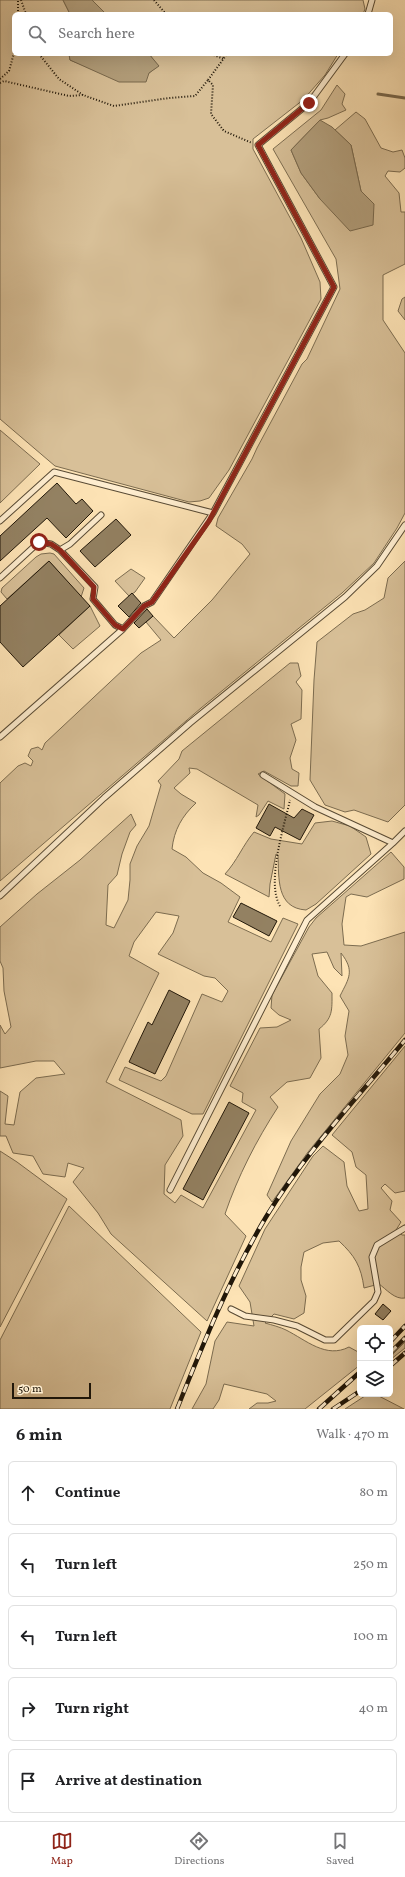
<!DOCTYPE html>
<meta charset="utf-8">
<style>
body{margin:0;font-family:Vollkorn,serif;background:#f6f6f6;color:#202124}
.controls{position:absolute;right:12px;bottom:12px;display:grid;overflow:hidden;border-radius:6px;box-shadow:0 4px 16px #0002}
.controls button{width:36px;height:36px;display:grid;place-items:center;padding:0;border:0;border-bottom:1px solid #e0e0e0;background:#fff;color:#202124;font:20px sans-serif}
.scale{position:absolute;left:12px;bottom:10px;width:79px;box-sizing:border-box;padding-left:4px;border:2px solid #211709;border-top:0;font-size:11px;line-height:14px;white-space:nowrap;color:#211709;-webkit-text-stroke:3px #feedcf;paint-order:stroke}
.stop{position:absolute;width:12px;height:12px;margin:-9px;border:3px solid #8f2418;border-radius:50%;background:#fff}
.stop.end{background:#8f2418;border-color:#fff;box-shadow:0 1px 4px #0008}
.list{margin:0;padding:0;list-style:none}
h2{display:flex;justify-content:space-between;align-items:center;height:52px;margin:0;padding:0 16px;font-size:17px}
h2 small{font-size:13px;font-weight:400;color:#757577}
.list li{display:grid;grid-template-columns:26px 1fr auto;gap:12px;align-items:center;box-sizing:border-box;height:64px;margin:0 8px 8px;padding:0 8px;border:1px solid #e0e0e0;border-radius:6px}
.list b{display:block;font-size:15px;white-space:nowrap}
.list em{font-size:13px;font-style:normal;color:#757577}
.icon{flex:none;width:22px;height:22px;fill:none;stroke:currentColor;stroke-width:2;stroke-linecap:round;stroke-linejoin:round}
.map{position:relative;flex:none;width:405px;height:1409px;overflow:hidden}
.search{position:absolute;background:#fff;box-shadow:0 4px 16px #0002;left:12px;right:12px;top:12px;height:44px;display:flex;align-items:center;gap:10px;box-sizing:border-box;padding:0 14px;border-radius:6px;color:#757577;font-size:15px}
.sheet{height:412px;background:#fff}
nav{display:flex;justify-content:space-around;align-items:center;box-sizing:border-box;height:56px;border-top:1px solid #e0e0e0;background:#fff;font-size:11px;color:#757577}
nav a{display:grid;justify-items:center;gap:2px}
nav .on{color:#8f2418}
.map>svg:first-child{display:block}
</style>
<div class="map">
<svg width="405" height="1409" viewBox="0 0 405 1409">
<rect width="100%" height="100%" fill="#fde3b5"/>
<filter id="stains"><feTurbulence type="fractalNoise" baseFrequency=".005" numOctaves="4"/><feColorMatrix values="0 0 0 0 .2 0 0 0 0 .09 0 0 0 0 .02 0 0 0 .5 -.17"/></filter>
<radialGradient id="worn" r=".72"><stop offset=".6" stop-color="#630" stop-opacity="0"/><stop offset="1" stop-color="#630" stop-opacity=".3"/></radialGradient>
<!-- green -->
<path fill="#d8c098" stroke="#7c6c50" d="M 0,0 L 63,0 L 70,14 L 14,14 L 14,54 L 69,54 L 70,60 L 95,70 L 149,73 L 158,66 L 149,54 L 338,54 L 325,75 L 303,100 L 253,139 L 253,149 L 301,238 L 320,282 L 321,299 L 229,470 L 209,498 L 200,501 L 189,502 L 55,466 L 0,419 Z
M 92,0 L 363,0 L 365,9 L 363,14 L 106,14 Z
M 337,85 L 345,94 L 342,104 L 346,110 L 328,118 L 320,120 L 291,150 L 301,173 L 320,199 L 374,205 L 361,191 L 351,145 L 335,130 L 356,112 L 365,119 L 381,148 L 393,152 L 402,150 L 405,158 L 405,168 L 400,172 L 388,171 L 385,176 L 399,193 L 401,212 L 405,212 L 405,264 L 383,275 L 383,320 L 405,353 L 405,513 L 397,528 L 374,563 L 342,593 L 201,708 L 0,881 L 0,783 L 18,766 L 25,763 L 31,766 L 33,761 L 28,756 L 31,749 L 38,747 L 42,750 L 45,743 L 141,653 L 161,640 L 146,622 L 153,616 L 174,638 L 212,600 L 250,554 L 242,544 L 216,526 L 218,518 L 252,459 L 257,448 L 302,364 L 307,359 L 340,289 L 336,259 L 273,149 L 321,110 Z
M 405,297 L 405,320 L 398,311 L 402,299 Z
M 0,430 L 40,464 L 0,503 Z
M 50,553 L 54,554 L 84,588 L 81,597 L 49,561 L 7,599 L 1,592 L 2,588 L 36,557 L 41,554 Z
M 405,561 L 405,805 L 388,822 L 354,810 L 345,812 L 325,805 L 310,780 L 314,680 L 317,642 L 353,614 L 365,610 L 384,598 L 388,578 Z
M 131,569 L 145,578 L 135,592 L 129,596 L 115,581 Z
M 90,606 L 100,626 L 73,649 L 59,635 Z
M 290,663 L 298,663 L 301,676 L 296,682 L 302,690 L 301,719 L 291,724 L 296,740 L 290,758 L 292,769 L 299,773 L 298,786 L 291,786 L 264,771 L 258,774 L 285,794 L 284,809 L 268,801 L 259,815 L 256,817 L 258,805 L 197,769 L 189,768 L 190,773 L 174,788 L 181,794 L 196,803 C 182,816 174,830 172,849 L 186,857 L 203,873 L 221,883 L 240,897 L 228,922 L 271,942 L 283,918 L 298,924 L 203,1114 L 192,1114 L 119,1080 L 125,1067 L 161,1081 L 166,1076 L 202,994 L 222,1002 L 228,991 L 215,978 L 204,976 L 158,954 L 173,933 L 179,916 L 156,912 L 134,942 L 129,956 L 159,973 L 106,1082 L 181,1120 L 183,1136 L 165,1165 L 164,1194 L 175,1203 L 181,1195 L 203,1208 L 256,1110 L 242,1102 L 243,1093 L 230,1086 L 260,1028 L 277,1027 L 291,1020 L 279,1015 L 271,1008 L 272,995 L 309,927 L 316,918 L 391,852 L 404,867 L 404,879 L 367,897 L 351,894 L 346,897 L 342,924 L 344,945 L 361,946 L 405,932 L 405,1033 L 308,1152 L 272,1202 L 267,1195 L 291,1141 L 320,1094 L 340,1074 L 348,1055 L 345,1036 L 349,1011 L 340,996 C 349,978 355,971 341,953 L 342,976 L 334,968 L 327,952 L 312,954 L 318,976 L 332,993 C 332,1010 333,1018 319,1029 L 321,1058 L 310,1078 L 287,1082 L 270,1097 L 278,1107 C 256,1141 238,1176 225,1214 L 246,1236 L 207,1321 L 111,1234 L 98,1213 L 73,1182 L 84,1168 L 68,1163 L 65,1177 L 43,1174 L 33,1156 L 13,1153 L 6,1136 L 0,1136 L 0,1091 L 8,1096 L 5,1124 L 14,1125 L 20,1092 L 36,1078 L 65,1074 L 54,1061 L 36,1061 L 0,1068 L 0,1025 L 5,1034 L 11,1027 L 4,991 L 3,968 L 0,961 L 0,927 L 37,894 L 80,860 L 131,814 L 136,825 L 130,832 L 122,854 L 117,875 L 108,885 L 106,925 L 114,928 L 128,900 L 130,880 L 130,864 L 137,846 L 149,826 L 161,785 L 158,781 L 179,759 L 182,751 Z
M 332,821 L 350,826 L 366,837 L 371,854 L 316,904 L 306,910 C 276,908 279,878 278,855 L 276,854 L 270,884 L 269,897 L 225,874 C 237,861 243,845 254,832 L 271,839 L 302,844 L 315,823 Z
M 405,1046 L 405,1191 L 395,1193 L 385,1184 L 381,1188 L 392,1201 L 390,1210 L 401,1222 L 396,1230 L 402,1235 L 405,1235 L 405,1298 C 395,1300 386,1289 379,1284 L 364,1288 C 361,1266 355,1256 339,1241 L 323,1243 L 304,1252 L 301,1267 L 301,1280 L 306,1296 L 304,1313 L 294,1319 L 274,1314 L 265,1323 C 272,1325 280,1327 286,1330 C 306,1340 326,1359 349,1347 L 360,1353 L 360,1365 L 305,1409 L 249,1409 L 257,1403 L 268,1403 L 276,1401 L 267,1394 L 224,1384 L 219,1400 L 213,1409 L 192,1409 L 206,1384 L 215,1341 L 227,1322 L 254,1326 L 250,1302 L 239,1286 L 265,1229 L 313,1156 L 323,1146 L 344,1162 L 347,1186 L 359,1211 L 368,1209 L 366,1175 L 356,1167 L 352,1152 L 332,1135 Z
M 0,1151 L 17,1162 L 67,1199 L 0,1327 Z
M 69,1206 L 201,1332 L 170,1409 L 0,1409 L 0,1340 Z
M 405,1342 L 405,1348 L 390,1360 L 393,1354 Z
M 368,1394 L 375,1394 L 404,1409 L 345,1409 Z"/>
<!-- water -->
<path fill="#b29e7b" stroke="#78684d" d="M 63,0 L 92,0 L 106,14 L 70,14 Z
M 69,54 L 149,54 L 159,66 L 149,73 L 146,82 L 119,82 L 70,60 Z
M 320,120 L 332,127 L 351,145 L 361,191 L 374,204 L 373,225 L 350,231 L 320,199 L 301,173 L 291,150 Z"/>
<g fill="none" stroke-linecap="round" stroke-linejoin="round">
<!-- stream -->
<path stroke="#78684d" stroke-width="3" d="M 378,94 L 405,98"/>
</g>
<!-- building -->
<path fill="#938162" stroke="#211709" d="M 57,483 L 76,504 L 82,499 L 93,511 L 66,538 L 47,518 L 0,561 L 0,536 Z
M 116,519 L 131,535 L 95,567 L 80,551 Z
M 49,561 L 90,606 L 23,667 L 0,642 L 0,606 Z
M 132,593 L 141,603 L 129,617 L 118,606 Z
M 147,609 L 153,616 L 139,628 L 134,623 Z
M 269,804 L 294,818 L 302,809 L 314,815 L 300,840 L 275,827 L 270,836 L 256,828 Z
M 241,903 L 277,921 L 269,936 L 233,917 Z
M 169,990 L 190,1001 L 155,1074 L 129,1062 L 148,1022 L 152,1025 Z
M 229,1102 L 249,1113 L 203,1200 L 183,1189 Z
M 383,1304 L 391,1311 L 383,1320 L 375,1314 Z"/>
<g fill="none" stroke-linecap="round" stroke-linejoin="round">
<defs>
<path id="service" d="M 368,14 L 372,0
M 0,521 L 54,472 L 213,513 L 334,287 L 258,145 L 309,103 L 345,54
M 60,550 L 95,587 L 93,599 L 115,625 L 123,629
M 0,578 L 39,542 L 51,544 L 60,550 L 70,544 L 101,515
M 0,737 L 123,629 L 144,606 L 152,602 L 213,513
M 263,775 L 315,807 L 393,843 L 405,831
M 0,896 L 104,798 L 190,723 L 345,597 L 377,566 L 405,525
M 170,1190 L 307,920 L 393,843
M 231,1309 L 245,1316 L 274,1320 L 297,1326 L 325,1340 L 334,1340 L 374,1301 L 378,1292 L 372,1257 L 377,1245 L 405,1228"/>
</defs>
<!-- service casing -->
<use href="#service" stroke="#584a34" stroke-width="7"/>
<!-- path -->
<path stroke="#211709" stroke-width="2" stroke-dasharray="1 2" stroke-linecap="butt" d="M 21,0 L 26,14
M 154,0 L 166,14
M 18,14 L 18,0
M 39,54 L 59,79 L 83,95
M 211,54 L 224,59
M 0,79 L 9,71 L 14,53
M 208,80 L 227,54
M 0,83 L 4,81 L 69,96 L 83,95 L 114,106 L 169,98 L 195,96 L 208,80 L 213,85 L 211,114 L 224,131 L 252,143
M 280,906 C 266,882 284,827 290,800"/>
<!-- service -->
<use href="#service" stroke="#feedcf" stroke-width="5"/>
<defs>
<path id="rail" d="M 390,1342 L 405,1326
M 390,1353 L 405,1338
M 390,1366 L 405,1353
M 177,1409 C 203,1344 230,1277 266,1217 C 305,1153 358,1097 405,1040
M 319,1409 L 360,1372
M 333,1409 L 360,1391"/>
</defs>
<!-- rail casing -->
<use href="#rail" stroke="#211709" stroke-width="4.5"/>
<!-- rail -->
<use href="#rail" stroke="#feedcf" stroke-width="3" stroke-dasharray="9" stroke-linecap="butt"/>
</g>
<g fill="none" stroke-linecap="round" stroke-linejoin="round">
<!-- route -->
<path stroke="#8f2418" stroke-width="5" d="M 39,542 L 51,544 L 60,550 L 94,587 L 93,599 L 115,625 L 123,629 L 144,606 L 152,602 L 209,521 L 334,287 L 258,145 L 309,103"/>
</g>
<rect width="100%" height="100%" filter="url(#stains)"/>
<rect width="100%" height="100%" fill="url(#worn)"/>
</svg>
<div class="controls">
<button><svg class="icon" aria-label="locate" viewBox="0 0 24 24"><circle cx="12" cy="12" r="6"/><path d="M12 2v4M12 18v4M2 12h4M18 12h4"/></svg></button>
<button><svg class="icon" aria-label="layers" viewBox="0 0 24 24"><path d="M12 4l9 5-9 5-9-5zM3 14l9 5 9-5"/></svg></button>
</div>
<div class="scale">50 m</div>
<div class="stop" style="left:39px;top:542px"></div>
<div class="stop end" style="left:309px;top:103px"></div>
<div class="search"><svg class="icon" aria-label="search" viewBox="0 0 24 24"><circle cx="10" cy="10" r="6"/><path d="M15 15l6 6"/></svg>Search here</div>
</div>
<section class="sheet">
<h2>6 min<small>Walk · 470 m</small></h2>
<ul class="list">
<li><svg class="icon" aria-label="ahead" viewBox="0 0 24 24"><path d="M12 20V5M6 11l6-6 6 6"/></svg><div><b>Continue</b></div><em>80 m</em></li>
<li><svg class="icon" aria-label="left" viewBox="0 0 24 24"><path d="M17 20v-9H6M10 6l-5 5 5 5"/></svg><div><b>Turn left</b></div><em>250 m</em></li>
<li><svg class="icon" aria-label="left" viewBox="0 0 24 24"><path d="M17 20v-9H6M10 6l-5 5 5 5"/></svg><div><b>Turn left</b></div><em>100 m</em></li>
<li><svg class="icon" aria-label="right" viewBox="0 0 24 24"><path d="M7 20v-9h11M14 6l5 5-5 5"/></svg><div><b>Turn right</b></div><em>40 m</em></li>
<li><svg class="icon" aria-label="arrive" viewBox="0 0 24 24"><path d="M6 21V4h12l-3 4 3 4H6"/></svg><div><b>Arrive at destination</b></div></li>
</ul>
</section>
<nav>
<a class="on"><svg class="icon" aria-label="map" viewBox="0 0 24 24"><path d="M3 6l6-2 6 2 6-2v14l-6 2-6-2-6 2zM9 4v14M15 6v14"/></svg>Map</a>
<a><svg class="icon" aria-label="directions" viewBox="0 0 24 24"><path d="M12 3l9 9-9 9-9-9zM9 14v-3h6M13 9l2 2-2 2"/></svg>Directions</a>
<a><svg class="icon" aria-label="saved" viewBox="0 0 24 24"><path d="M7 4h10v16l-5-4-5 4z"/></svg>Saved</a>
</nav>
